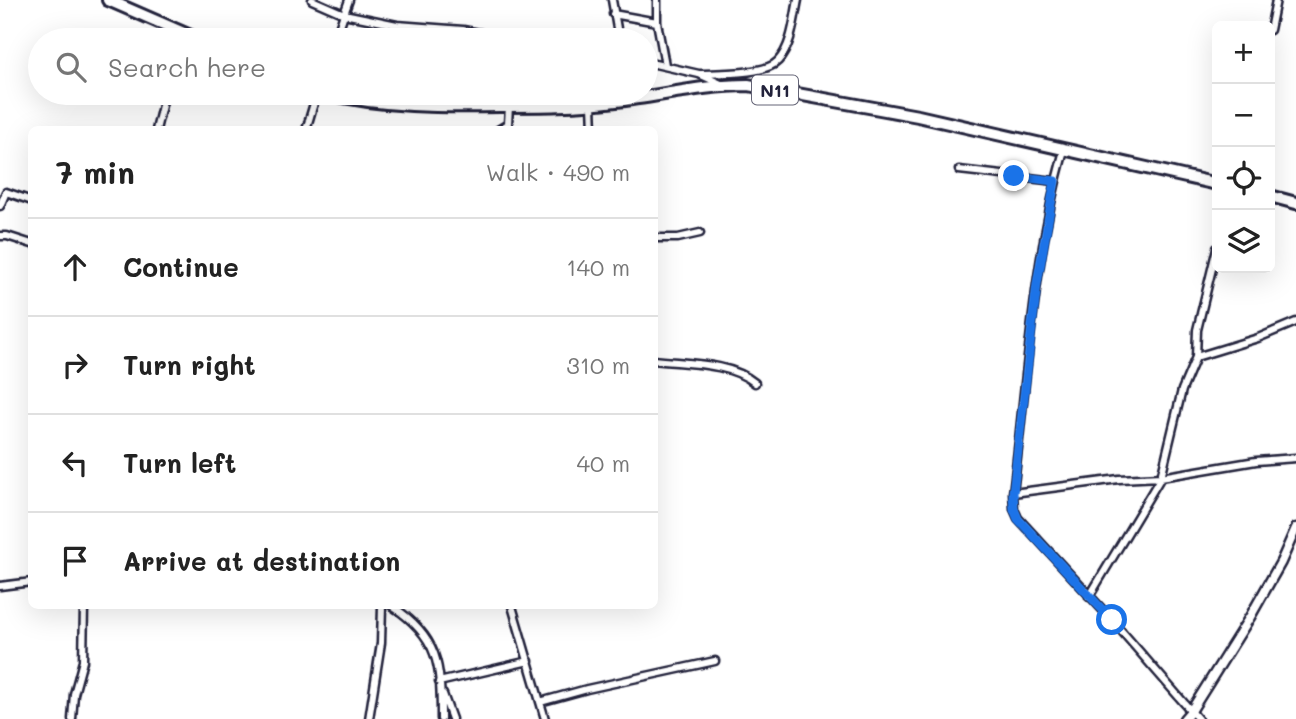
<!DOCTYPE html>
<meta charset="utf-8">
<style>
body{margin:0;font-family:Mali,sans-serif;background:#f6f6f6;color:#222}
.controls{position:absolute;right:21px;top:21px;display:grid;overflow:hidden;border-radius:10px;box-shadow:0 7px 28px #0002}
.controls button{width:63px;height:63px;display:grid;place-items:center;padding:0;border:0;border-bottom:2px solid #e0e0e0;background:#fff;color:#222;font:35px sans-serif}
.stop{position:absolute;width:21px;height:21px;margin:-16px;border:5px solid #1a73e8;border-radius:50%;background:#fff}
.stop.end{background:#1a73e8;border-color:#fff;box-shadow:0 2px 7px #0008}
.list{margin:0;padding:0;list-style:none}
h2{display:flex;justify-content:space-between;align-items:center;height:91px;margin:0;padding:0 28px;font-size:30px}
h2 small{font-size:23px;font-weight:400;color:#767676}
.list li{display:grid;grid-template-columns:46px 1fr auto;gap:21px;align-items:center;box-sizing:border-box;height:98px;padding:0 28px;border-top:2px solid #e0e0e0}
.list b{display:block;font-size:26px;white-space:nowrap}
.list em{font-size:23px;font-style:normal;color:#767676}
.icon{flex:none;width:38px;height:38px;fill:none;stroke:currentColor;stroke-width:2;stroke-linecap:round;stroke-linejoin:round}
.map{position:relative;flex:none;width:1296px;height:719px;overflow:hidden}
.search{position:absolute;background:#fff;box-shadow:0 7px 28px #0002;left:28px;top:28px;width:630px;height:77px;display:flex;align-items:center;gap:18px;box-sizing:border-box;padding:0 24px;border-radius:38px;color:#767676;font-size:26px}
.panel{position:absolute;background:#fff;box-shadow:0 7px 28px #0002;left:28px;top:126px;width:630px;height:483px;border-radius:10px}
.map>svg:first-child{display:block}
</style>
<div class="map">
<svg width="1296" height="719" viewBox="0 0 1296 719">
<rect width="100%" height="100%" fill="#fff"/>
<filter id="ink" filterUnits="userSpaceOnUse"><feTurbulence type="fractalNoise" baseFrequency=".0143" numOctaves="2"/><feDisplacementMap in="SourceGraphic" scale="14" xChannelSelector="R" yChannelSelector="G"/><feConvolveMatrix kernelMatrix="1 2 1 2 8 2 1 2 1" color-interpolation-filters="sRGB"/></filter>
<g filter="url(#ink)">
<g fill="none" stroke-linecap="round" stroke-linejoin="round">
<defs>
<path id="minor" d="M 312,0 L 344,14 L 349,0
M 612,0 L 619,40
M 657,0 L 657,22 L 665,65
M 613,14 L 657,22
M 1270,30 L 1276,0
M 335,40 L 344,14 L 397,25 L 463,30 L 519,40
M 646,62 L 699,74 L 721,84
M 699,74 C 717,73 765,75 778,61 C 792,46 794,19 798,0
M 592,104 L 593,130
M 156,130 L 165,93
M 306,130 L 317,93
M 498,130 L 508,124 L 509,106
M 1064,150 C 1033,261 1027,378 1013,493 L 1014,509 L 1018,518 L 1112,620 L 1198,719
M 959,170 L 1055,181
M 0,206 L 6,192 L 32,201
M 0,236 L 7,236 L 32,244
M 654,238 L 678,238 L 700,233
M 1196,357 L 1197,330 L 1217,248
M 654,360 C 686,364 730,362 755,383
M 1013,493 L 1119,479 L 1161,477 L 1182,390 L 1196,357 L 1258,338 L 1296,322
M 0,586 L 32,582
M 1089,597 L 1161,477 L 1256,461 L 1296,458
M 392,606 C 439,637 441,665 441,719
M 512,606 L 545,719
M 439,682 L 529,661
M 443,694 L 452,719
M 540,702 L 587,689 L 715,661
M 72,719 L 74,694 L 83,661 L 84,606
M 369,719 L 381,643 L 382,606"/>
<path id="tertiary" d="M 1184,719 L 1191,711 L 1250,617 L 1281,562 L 1296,528"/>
<path id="trunk" d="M 108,0 L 200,40
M 325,93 C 382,107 441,107 500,106 C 539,106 578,106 616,101 C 661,96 703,85 748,85 L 918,116 L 1217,184
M 1270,196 L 1296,203"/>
</defs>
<!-- minor casing -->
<use href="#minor" stroke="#22223b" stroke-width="11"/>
<!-- tertiary casing -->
<use href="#tertiary" stroke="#22223b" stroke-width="13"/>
<!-- trunk casing -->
<use href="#trunk" stroke="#22223b" stroke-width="16"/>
<!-- minor -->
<use href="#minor" stroke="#fff" stroke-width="6"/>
<!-- tertiary -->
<use href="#tertiary" stroke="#fff" stroke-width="8"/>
<!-- trunk -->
<use href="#trunk" stroke="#fff" stroke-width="10"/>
</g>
</g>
<g fill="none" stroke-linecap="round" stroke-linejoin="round" filter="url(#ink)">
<!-- route -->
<path stroke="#1a73e8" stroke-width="9" d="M 1014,176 L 1055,181 L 1037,284 L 1013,493 L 1014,509 L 1018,519 L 1112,620"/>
</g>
<g text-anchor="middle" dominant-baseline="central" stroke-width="5" stroke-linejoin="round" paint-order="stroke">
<!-- shield labels -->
<rect fill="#fff" stroke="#646476" stroke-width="2" x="752" y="75.5" width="46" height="29" rx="5"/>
<g font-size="18" font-weight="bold" fill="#22223b">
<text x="775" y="90">N11</text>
</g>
</g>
</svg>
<div class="controls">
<button>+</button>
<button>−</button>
<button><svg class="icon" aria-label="locate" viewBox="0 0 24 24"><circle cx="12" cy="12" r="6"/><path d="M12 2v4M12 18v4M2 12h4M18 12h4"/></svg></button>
<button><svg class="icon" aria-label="layers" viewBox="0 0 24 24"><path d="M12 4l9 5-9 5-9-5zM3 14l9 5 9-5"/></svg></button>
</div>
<div class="stop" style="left:1112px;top:620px"></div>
<div class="stop end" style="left:1014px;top:176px"></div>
<div class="search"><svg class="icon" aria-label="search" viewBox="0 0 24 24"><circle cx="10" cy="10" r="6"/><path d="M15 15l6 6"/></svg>Search here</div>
<section class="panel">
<h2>7 min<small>Walk · 490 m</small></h2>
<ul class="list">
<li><svg class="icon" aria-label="ahead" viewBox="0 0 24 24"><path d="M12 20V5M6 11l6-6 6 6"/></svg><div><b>Continue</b></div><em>140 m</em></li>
<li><svg class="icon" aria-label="right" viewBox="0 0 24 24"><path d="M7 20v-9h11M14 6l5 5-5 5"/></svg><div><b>Turn right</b></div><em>310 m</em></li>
<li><svg class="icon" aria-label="left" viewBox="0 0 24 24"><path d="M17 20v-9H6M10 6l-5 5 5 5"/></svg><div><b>Turn left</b></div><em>40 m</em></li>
<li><svg class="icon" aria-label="arrive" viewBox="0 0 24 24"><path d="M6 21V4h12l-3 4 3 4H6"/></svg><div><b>Arrive at destination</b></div></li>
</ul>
</section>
</div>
